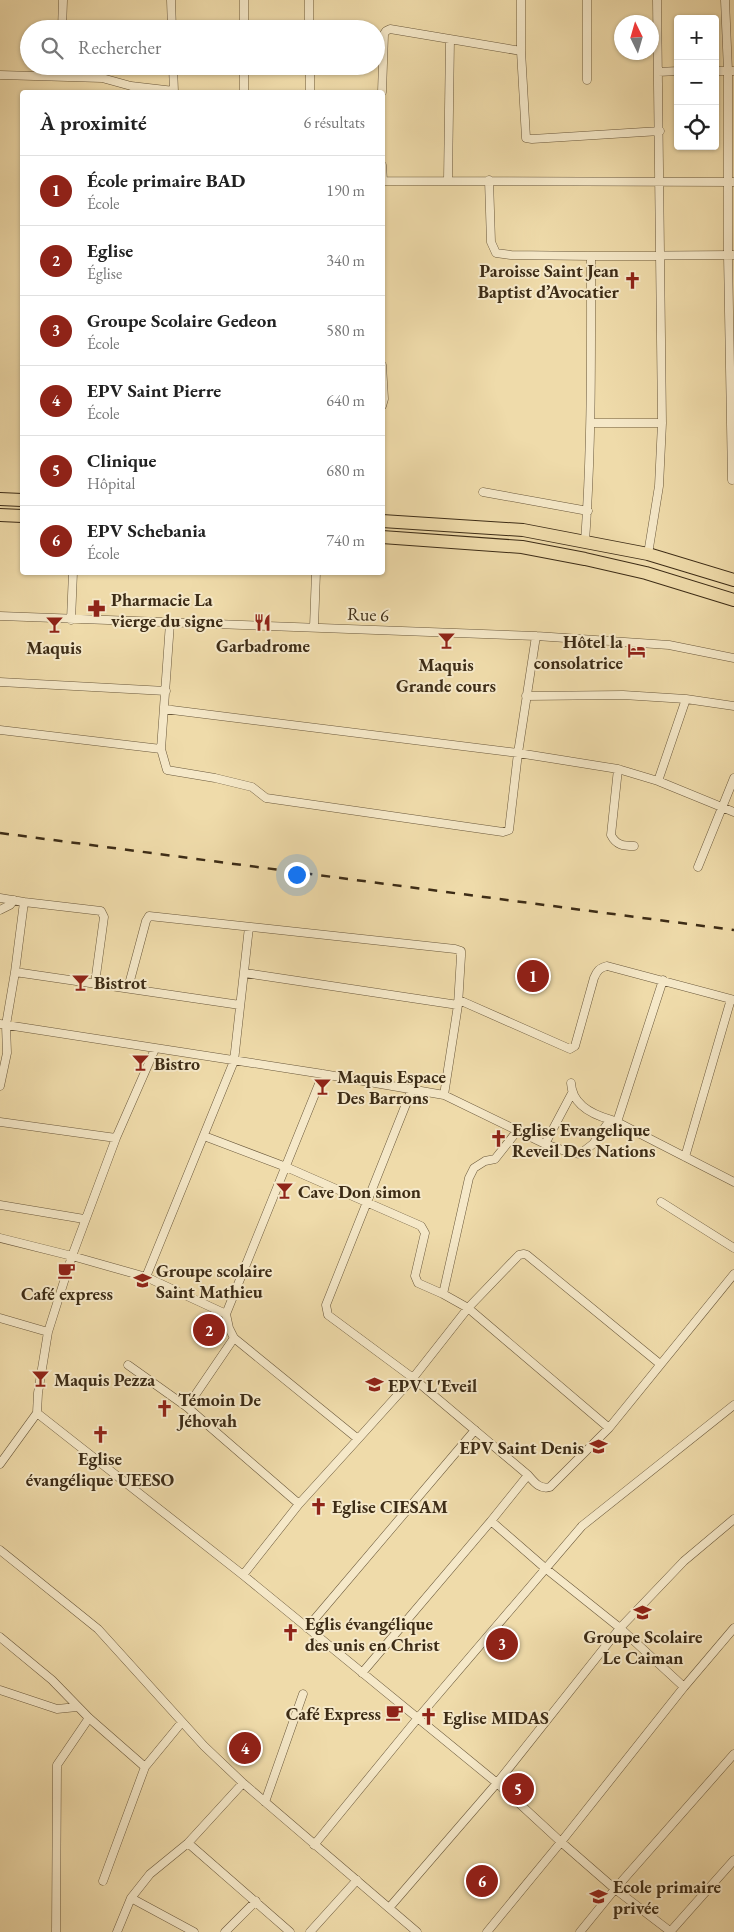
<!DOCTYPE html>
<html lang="fr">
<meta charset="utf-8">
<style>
body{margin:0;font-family:"EB Garamond",serif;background:#f2f2f2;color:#222}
.controls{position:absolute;right:15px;top:15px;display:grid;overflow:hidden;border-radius:5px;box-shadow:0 1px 4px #0004}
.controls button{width:45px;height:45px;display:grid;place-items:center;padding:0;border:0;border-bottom:1px solid #e0e0e0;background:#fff;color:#222;font:25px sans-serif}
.compass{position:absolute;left:614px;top:15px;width:45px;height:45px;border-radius:50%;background:#fff;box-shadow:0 1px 4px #0004;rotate:355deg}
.you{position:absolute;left:296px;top:874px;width:18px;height:18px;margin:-12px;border:4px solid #fff;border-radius:50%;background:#1a73e8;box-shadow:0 0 0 8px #1a73e833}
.badge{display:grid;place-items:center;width:32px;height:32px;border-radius:50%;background:#8f2418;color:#fff;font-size:16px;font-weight:700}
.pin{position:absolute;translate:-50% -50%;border:2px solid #fff;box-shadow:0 1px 5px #0006}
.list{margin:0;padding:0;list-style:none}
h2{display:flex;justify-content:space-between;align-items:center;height:65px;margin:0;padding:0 20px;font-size:21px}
h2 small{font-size:16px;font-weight:400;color:#767676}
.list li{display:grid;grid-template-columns:32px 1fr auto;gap:15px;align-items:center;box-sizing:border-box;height:70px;padding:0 20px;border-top:1px solid #e0e0e0}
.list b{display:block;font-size:19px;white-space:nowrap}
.list p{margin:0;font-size:16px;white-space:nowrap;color:#767676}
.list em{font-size:16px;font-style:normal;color:#767676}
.icon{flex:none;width:28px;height:28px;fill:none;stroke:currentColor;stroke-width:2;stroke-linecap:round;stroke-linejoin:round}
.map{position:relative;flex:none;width:734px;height:1932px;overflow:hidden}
.search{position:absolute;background:#fff;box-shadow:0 1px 4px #0004;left:20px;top:20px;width:365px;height:55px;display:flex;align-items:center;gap:12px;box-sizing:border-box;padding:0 18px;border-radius:28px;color:#767676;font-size:19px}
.panel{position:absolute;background:#fff;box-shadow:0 1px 4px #0004;left:20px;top:90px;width:365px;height:485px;border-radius:5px}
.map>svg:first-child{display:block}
</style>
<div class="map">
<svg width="734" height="1932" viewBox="0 0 734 1932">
<rect width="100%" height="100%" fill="#efdbaa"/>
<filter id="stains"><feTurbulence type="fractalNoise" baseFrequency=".004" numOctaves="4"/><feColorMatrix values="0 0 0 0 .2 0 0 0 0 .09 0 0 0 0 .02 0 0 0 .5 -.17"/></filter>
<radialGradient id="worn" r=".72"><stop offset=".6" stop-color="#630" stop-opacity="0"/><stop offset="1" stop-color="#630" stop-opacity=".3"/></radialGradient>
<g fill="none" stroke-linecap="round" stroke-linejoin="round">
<defs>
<path id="minor" d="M 171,0 L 172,29
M 309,0 L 309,29
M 521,0 L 521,51 L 526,138 L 532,139 L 660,131
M 587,0 L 587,80
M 725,0 L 728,71 L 728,255 L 732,480
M 62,29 L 63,0
M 244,29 L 244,0
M 173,66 L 174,92
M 310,66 L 310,92
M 715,71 L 734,71
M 658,72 L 678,71
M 0,75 L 102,78 L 131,86 L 174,91
M 62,77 L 62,66
M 244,92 L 244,66
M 382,92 L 384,34 L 386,31 L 390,29 L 521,51
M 382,165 L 383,181
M 448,180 L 450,39
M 489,180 L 491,242 L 496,253 L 511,255 L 591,256 L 734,255
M 382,181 L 734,182
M 382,365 L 384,399 L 382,406
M 591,423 L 662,423
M 483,492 L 588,511
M 585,541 C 592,446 591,351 591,256
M 648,554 L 659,486 L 662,423 L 657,0
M 0,616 L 536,636 L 669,645 L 734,658
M 71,620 L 73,572
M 170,623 L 161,749 L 167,770 L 215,778 L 252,787 L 266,798 L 503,832 L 509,830 L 518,753 L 536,636
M 314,627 L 316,572
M 0,682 L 166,691
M 526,696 L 623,695 L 686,699
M 164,709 L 518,753 L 618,769 L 658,781 L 734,812
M 0,730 L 161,749
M 618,769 L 611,835 C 616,845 623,846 634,846
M 658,781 L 686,699 L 734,706
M 698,867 L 734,778
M 0,898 L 24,902 L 15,972 L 6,1025 L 7,1053 L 0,1086
M 24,902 L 101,911 L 104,917 L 95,983
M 0,910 L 10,905 L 14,900
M 15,972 L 240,1005
M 663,980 L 617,1122 L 734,1182
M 128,988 L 146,921 L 149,916 L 455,949 L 461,951 L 461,956 L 458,1005 L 245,973
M 459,1000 L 570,1049 L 575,1046 L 594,978 C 597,971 599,968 607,966 L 734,1000
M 0,1024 L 323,1074 L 444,1095 L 545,1144 L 568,1152 L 580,1154 L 593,1144 L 610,1120
M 323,1074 L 226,1314 L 229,1328 L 234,1338 L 358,1439 L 413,1378 L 468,1308 L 519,1255 L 524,1254 L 527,1255 L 660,1364
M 571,1083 C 572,1105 593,1115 612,1120
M 412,1089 L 326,1305 L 328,1315 L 413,1378 L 528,1475 C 534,1482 540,1490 550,1487 L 609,1428 L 734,1274
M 444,1095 L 458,1005
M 0,1122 L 116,1138
M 204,1136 L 286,1167 L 421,1226 L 425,1233 L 415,1276 L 418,1283 L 443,1294 L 468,1308 L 609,1428
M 545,1144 L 572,1093
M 685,1157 L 731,999
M 661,1202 L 734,1248
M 0,1205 L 84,1219
M 0,1238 L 72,1256 L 146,1277 L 226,1314
M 146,1277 L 234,1061 L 249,927
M 443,1294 L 469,1178 L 474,1168 L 485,1161 L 495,1159 L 518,1130
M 0,1318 L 48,1332
M 128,1365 L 187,1407 L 299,1504
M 187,1407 L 234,1338
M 37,1413 L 243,1575 L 497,1783 L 561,1842 L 615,1889 L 671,1932
M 0,1464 L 37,1413 L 38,1393 L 48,1332 L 72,1256 L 116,1138 L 155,1049
M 491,1521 L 545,1568 L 620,1628 L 684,1687
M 0,1550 L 98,1629 L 204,1746 L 243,1783 L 417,1932
M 243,1575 L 299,1504 L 358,1439
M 307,1628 L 475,1430
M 0,1637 L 52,1680 L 89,1718 L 145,1767 L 182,1722
M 362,1673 L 491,1521 L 528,1475
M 0,1690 L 57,1709 L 77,1707
M 265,1802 L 303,1694
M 188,1843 L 290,1932
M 314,1845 L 417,1719 L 582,1526 L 734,1405
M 103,1881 L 145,1767
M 131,1898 L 194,1932
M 389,1908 L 497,1783 L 620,1628 L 684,1561 L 734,1519
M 56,1932 L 57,1765 L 89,1718
M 117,1932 L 131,1898 L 150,1874 L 188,1843 L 243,1783
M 225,1932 L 256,1901
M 310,1932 L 357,1880
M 487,1932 L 561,1842 L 684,1687 L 734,1628
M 580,1932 L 615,1889 L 734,1754
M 670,1932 L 734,1860"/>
<path id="primary" d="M 0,499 L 22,500
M 0,515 L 22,516
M 382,521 L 523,530 L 648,554 L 734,580
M 382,537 L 522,547 L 585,559 L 646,573 L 734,600"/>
</defs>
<!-- minor casing -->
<use href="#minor" stroke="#6a583b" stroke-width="9"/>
<!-- primary casing -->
<use href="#primary" stroke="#3d2c16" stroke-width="14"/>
<!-- minor -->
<use href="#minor" stroke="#f5e8c8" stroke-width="8"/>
<!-- primary -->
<use href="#primary" stroke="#efdbaa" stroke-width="12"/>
<!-- rail -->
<path stroke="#3d2c16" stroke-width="2.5" stroke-dasharray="9 9" stroke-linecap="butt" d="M 0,833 L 734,930"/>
</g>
<!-- icons -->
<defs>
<symbol id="church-bare" viewBox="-9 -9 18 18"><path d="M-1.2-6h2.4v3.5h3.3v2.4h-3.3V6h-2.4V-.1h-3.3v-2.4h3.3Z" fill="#8f2418" stroke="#f5e8c8" stroke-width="2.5" paint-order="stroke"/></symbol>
<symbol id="pharmacy-bare" viewBox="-9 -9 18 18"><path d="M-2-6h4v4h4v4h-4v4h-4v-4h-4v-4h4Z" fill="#8f2418" stroke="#f5e8c8" stroke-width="2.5" paint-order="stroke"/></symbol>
<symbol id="restaurant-bare" viewBox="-9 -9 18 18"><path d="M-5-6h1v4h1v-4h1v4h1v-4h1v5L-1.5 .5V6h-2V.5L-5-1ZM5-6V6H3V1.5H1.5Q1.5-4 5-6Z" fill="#8f2418" stroke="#f5e8c8" stroke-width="2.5" paint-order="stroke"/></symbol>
<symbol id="bar-bare" viewBox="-9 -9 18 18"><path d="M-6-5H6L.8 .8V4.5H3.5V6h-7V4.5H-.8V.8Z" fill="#8f2418" stroke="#f5e8c8" stroke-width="2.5" paint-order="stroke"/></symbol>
<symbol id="hotel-bare" viewBox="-9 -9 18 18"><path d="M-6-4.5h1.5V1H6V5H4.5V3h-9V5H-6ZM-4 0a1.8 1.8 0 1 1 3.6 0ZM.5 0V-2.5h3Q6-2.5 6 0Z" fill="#8f2418" stroke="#f5e8c8" stroke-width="2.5" paint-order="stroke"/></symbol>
<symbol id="cafe-bare" viewBox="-9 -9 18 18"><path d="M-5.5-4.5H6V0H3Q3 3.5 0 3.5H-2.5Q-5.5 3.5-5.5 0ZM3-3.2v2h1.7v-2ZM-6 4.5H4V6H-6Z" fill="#8f2418" stroke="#f5e8c8" stroke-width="2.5" paint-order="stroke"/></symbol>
<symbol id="school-bare" viewBox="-9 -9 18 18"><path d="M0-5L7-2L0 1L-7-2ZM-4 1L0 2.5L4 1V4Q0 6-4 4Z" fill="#8f2418" stroke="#f5e8c8" stroke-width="2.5" paint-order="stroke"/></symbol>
</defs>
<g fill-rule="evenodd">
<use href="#church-bare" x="620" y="268" width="25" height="25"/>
<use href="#pharmacy-bare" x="84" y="596" width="25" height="25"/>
<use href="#restaurant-bare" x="250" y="610" width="25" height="25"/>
<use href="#bar-bare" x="42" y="612" width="25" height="25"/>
<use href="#bar-bare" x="434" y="628" width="25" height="25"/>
<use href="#hotel-bare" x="624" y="638" width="25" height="25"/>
<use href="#bar-bare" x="68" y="970" width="25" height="25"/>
<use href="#bar-bare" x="128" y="1050" width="25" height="25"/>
<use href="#bar-bare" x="310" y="1074" width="25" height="25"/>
<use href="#church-bare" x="486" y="1126" width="25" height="25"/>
<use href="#bar-bare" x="272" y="1178" width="25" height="25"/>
<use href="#cafe-bare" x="54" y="1258" width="25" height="25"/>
<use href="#school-bare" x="130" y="1268" width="25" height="25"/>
<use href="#bar-bare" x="28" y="1366" width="25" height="25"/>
<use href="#school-bare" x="362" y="1372" width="25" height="25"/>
<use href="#church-bare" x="152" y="1396" width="25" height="25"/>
<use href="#church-bare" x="88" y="1422" width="25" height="25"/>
<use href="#school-bare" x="586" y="1434" width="25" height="25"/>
<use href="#church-bare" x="306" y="1494" width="25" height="25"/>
<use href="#school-bare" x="630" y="1600" width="25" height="25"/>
<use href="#church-bare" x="278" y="1620" width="25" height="25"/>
<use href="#cafe-bare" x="382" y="1700" width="25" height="25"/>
<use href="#church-bare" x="416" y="1704" width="25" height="25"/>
<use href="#school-bare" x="586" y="1884" width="25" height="25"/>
</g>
<g text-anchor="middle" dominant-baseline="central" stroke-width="4" stroke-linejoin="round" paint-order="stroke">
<!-- poi labels -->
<g font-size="18" font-weight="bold" fill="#3d2c16" stroke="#f5e8c8" text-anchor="start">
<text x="619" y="270" text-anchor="end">Paroisse Saint Jean<tspan x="619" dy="21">Baptist d’Avocatier</tspan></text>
<text x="111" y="599">Pharmacie La<tspan x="111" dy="21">vierge du signe</tspan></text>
<text x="623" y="641" text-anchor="end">Hôtel la<tspan x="623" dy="21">consolatrice</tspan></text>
<text x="263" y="645" text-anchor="middle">Garbadrome</text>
<text x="54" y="647" text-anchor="middle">Maquis</text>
<text x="446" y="664" text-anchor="middle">Maquis<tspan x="446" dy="21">Grande cours</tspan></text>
<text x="94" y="982">Bistrot</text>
<text x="154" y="1063">Bistro</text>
<text x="337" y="1076">Maquis Espace<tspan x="337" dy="21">Des Barrons</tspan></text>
<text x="512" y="1129">Eglise Evangelique<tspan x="512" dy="21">Reveil Des Nations</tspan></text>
<text x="298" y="1191">Cave Don simon</text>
<text x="156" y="1270">Groupe scolaire<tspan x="156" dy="21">Saint Mathieu</tspan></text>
<text x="67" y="1293" text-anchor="middle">Café express</text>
<text x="54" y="1379">Maquis Pezza</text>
<text x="388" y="1385">EPV L'Eveil</text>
<text x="178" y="1399">Témoin De<tspan x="178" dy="21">Jéhovah</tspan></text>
<text x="584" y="1447" text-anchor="end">EPV Saint Denis</text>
<text x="100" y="1458" text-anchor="middle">Eglise<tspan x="100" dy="21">évangélique UEESO</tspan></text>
<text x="332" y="1506">Eglise CIESAM</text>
<text x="305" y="1623">Eglis évangélique<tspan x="305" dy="21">des unis en Christ</tspan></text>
<text x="643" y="1636" text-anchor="middle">Groupe Scolaire<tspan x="643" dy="21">Le Caiman</tspan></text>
<text x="381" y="1713" text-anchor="end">Café Express</text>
<text x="443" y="1717">Eglise MIDAS</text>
<text x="613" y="1886">Ecole primaire<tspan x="613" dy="21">privée</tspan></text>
</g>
<!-- street labels -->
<g font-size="18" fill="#3d2c16" stroke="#f5e8c8">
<text transform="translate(368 614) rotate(2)">Rue 6</text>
</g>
</g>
<rect width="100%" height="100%" filter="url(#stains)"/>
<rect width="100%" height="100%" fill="url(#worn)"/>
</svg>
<div class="controls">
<button>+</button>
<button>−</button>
<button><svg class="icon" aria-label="locate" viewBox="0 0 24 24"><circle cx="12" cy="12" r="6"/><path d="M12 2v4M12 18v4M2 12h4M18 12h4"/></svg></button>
</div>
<svg class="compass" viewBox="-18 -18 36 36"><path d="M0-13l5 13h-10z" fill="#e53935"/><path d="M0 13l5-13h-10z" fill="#767676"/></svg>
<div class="you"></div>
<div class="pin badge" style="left:533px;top:976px">1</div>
<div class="pin badge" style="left:209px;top:1330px">2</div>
<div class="pin badge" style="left:502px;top:1644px">3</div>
<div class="pin badge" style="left:245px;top:1748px">4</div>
<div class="pin badge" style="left:518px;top:1789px">5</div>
<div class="pin badge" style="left:482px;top:1881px">6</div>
<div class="search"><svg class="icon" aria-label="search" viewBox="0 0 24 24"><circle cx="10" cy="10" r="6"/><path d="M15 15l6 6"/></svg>Rechercher</div>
<section class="panel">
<h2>À proximité<small>6 résultats</small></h2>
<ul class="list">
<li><span class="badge">1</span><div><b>École primaire BAD</b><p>École</p></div><em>190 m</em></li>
<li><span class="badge">2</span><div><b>Eglise</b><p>Église</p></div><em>340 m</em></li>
<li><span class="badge">3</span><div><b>Groupe Scolaire Gedeon</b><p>École</p></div><em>580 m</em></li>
<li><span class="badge">4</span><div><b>EPV Saint Pierre</b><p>École</p></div><em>640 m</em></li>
<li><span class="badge">5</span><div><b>Clinique</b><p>Hôpital</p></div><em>680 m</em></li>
<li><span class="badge">6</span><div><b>EPV Schebania</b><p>École</p></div><em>740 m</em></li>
</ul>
</section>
</div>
